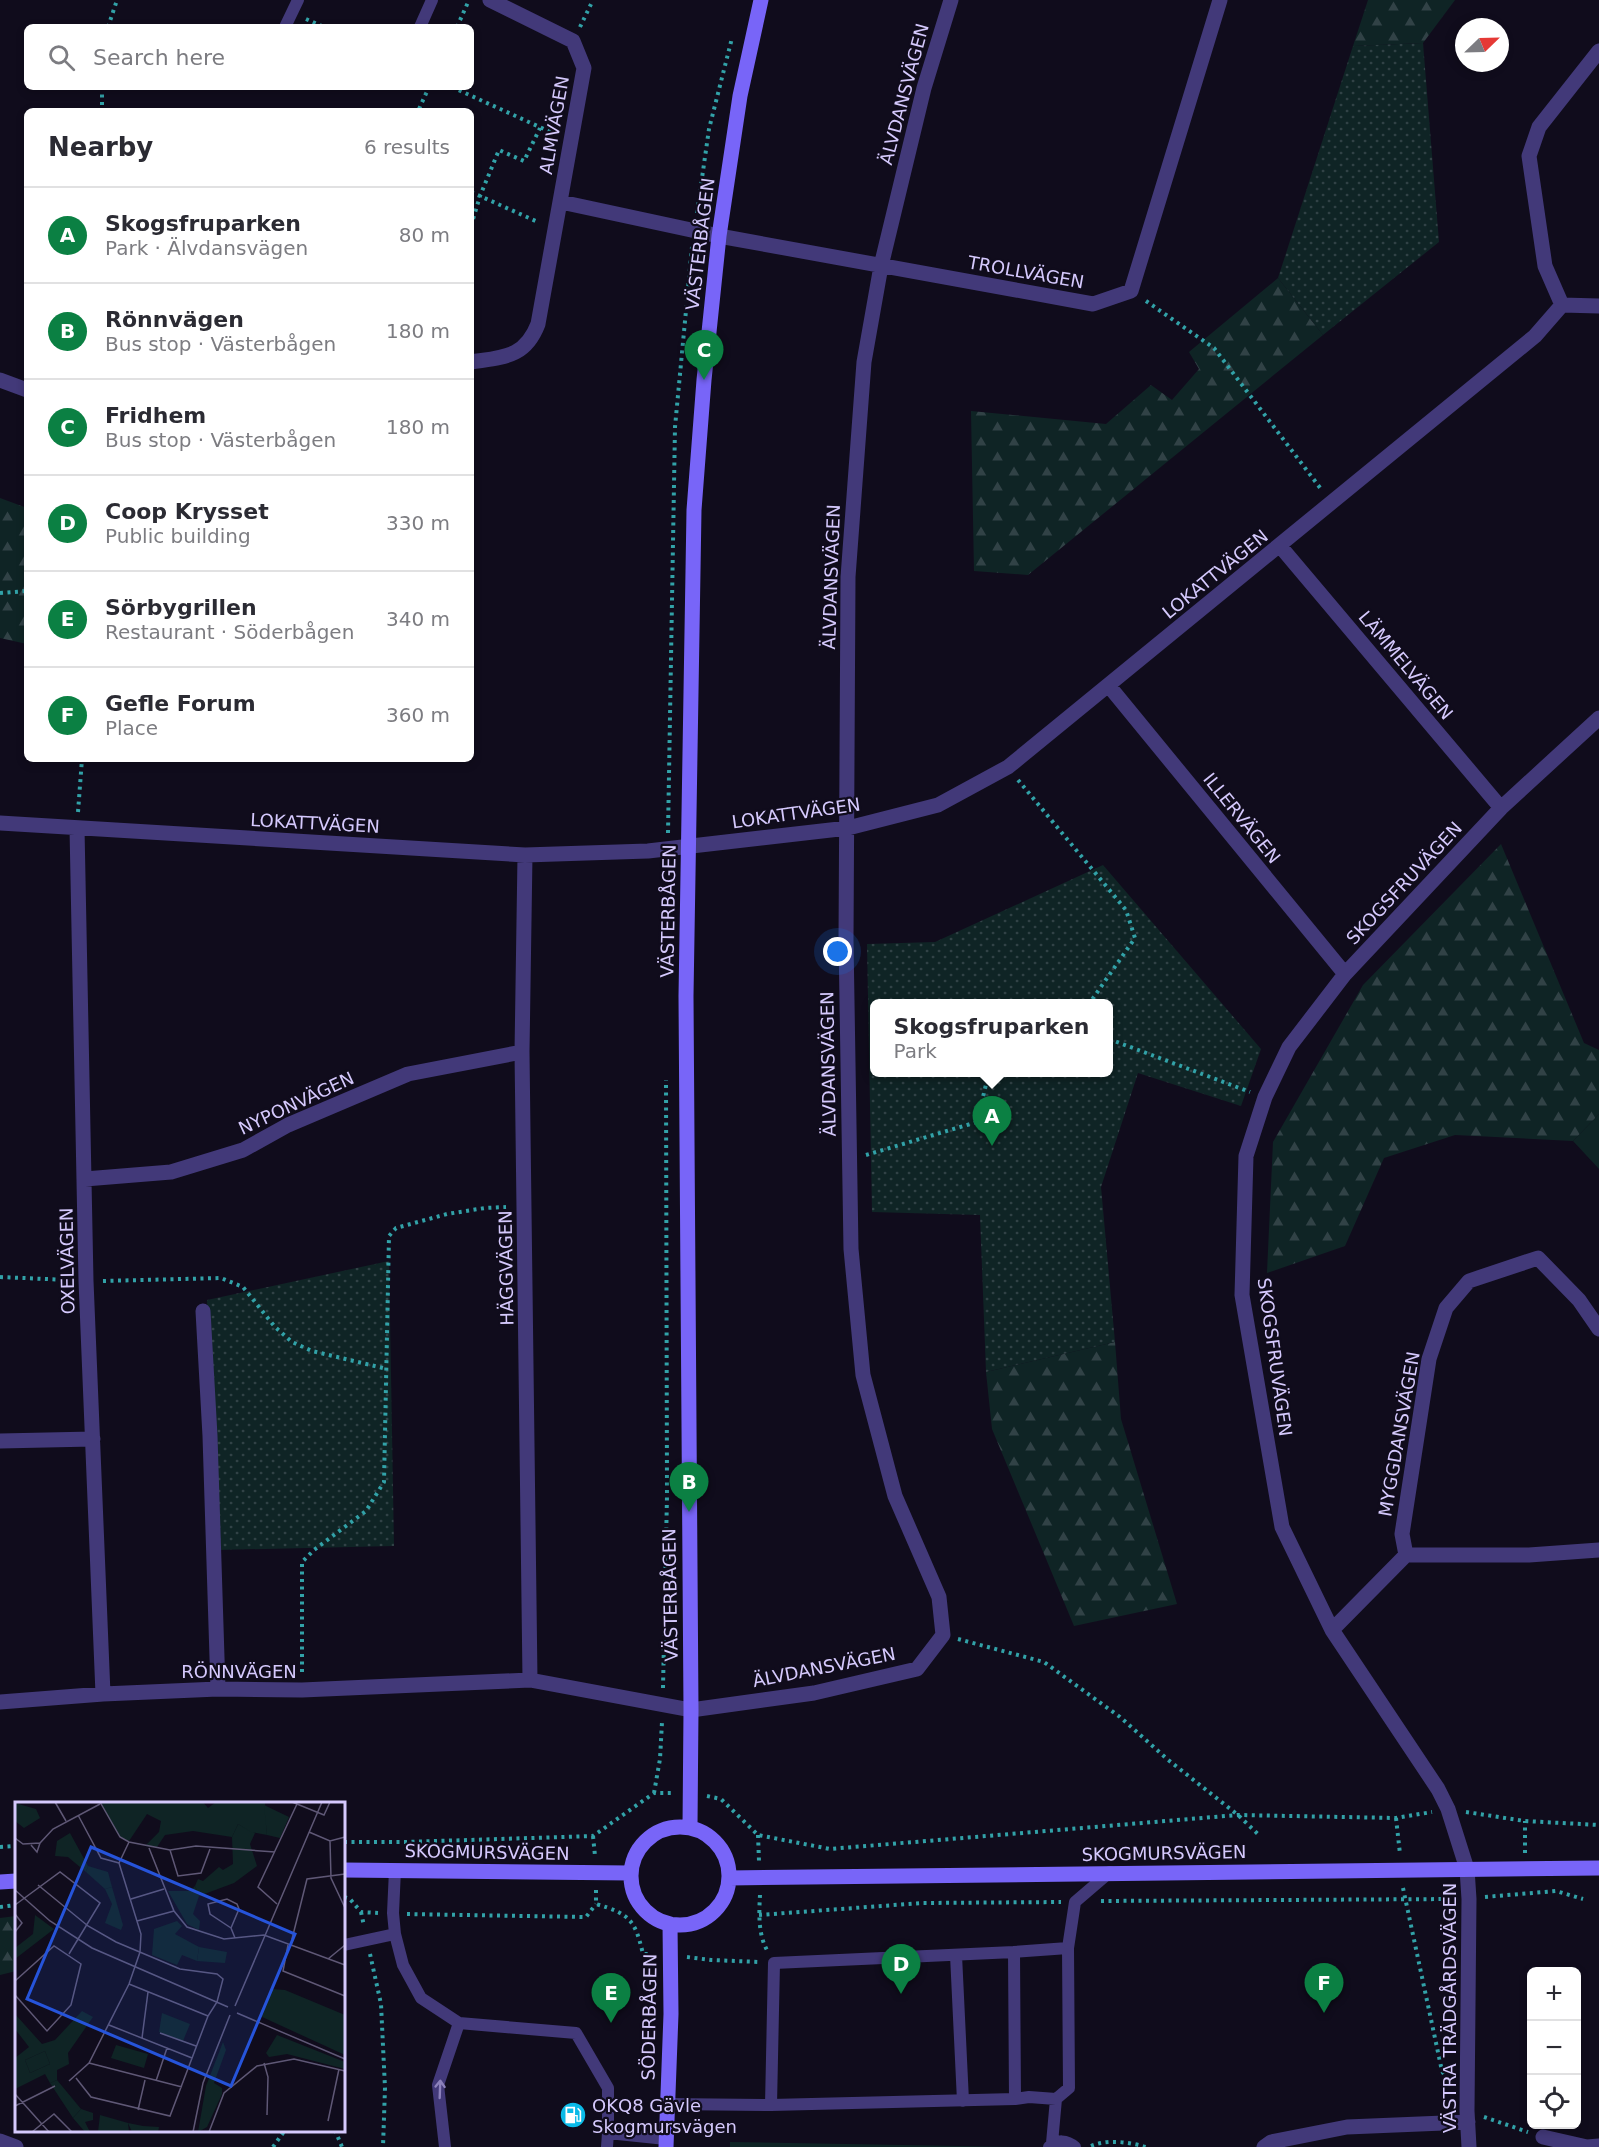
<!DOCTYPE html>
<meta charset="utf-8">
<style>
body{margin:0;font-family:"DejaVu Sans",sans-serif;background:#f2f2f3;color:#2b2b33}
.controls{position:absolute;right:18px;bottom:18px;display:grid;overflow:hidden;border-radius:9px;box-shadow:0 3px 9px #0003}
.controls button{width:54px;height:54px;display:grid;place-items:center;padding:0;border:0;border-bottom:2px solid #e1e1e2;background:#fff;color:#2b2b33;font:30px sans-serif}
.compass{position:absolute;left:1455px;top:18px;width:54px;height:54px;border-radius:50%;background:#fff;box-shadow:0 3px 9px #0003;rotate:67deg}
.you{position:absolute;left:838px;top:952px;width:21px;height:21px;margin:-15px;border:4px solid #fff;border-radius:50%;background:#1a73e8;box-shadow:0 0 0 9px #1a73e833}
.badge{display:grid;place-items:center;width:39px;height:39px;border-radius:50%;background:#0b8043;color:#fff;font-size:20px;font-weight:700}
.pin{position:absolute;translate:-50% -50px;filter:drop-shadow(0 2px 3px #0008)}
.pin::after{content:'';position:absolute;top:32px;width:21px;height:18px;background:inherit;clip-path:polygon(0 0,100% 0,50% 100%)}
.popup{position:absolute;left:870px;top:999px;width:243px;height:78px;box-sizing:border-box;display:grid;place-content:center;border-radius:9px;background:#fff;filter:drop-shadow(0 2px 4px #0005);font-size:20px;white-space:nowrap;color:#7c7c81}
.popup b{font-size:22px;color:#2b2b33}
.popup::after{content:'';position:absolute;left:50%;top:100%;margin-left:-12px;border:12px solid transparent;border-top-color:#fff}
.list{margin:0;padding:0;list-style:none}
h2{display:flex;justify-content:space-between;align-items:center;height:78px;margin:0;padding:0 24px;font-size:26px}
h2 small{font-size:20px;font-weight:400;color:#7c7c81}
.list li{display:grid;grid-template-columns:39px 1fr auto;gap:18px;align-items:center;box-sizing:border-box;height:96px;padding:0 24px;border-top:2px solid #e1e1e2}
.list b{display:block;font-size:22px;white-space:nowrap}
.list p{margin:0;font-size:20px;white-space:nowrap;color:#7c7c81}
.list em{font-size:20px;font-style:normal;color:#7c7c81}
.icon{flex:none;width:33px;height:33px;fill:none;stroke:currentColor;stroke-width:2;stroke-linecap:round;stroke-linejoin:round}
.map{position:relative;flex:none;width:1599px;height:2147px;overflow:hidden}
.search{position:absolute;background:#fff;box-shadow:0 3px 9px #0003;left:24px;top:24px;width:450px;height:66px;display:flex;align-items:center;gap:15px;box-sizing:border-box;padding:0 21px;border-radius:9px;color:#7c7c81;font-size:22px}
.panel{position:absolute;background:#fff;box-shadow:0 3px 9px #0003;left:24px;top:108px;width:450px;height:654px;border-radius:9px}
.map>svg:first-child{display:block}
</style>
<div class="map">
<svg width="1599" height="2147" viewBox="0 0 1599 2147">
<defs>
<pattern id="forest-firs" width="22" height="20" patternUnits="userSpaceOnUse" patternTransform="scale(1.5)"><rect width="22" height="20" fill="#0f2425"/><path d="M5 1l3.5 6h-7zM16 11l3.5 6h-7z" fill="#314246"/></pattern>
<pattern id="park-dots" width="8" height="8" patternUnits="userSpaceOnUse" patternTransform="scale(1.5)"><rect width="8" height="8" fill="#0f2425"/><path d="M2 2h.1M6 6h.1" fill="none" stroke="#314246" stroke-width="1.8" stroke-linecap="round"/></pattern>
</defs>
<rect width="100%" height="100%" fill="#100c1c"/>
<!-- grass -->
<path fill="#0f2425" d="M 1599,1114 L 1599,1169 L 1573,1141 Z
M 730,2142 L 1019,2147 L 730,2147 Z"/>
<!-- forest -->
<path fill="url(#forest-firs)" d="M 1368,0 L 1455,0 L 1423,43 L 1353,46 Z
M 1278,278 L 1323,335 L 1028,575 L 974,571 L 971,411 L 1106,424 L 1151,385 L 1172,400 L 1199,369 L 1189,352 Z
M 0,498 L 27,508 L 27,644 L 0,638 Z
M 1501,844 L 1584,1043 L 1599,1050 L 1599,1114 L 1573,1141 L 1455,1135 L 1384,1158 L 1345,1246 L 1267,1273 L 1273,1142 L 1363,985 Z
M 1115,1342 L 1121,1419 L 1177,1604 L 1074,1626 L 992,1429 L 986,1372 Z
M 16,1916 L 16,1971 L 0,1975 L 0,1918 Z"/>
<!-- park -->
<path fill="url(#park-dots)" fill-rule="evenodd" d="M 1423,43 L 1439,242 L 1323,335 L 1278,278 L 1353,46 Z
M 1103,865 L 1261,1049 L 1241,1106 L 1138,1073 L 1101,1187 L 1115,1342 L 986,1372 L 980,1215 L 872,1212 L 867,944 L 935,942 ZM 875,1004 L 1109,1004 L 1109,1072 L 875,1072 Z
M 389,1261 L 394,1546 L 217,1550 L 207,1300 Z"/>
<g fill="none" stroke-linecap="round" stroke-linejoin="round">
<!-- path -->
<path stroke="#32a2a8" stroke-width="4" stroke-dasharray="3 4.5" stroke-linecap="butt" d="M 306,19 L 324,27
M 108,27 L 117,0
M 457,27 L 469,0
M 580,27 L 593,0
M 102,87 L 102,111
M 452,87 L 555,134
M 419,109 L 429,87
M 471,192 L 538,222
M 697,213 L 709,129 L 732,38
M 471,226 L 480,196 L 499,150 L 524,161 L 540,128
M 1146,301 L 1214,348 L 1321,489
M 0,593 L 27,591
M 1018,780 L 1126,910 L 1135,938 L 1089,1004
M 78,812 L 82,759
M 668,833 L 675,427 L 692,247
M 1109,1039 L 1250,1092
M 866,1155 L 977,1122 L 989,1072
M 0,1277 L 69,1280
M 103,1281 L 221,1278 L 243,1287 L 275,1327 L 292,1342 L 312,1351 L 387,1369
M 958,1639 L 1044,1662 L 1120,1717 L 1167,1759 L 1238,1815 L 1260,1836
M 302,1672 L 302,1562 L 314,1550 L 366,1511 L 384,1482 L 389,1236 L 396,1228 L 447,1214 L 485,1208 L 506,1207
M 663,1688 L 667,1496 L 666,1080
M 654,1793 L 660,1759 L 662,1722
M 707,1796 L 721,1799 L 758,1835 L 830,1849 L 1238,1815 L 1396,1818 L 1432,1812
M 1466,1812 L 1525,1821 L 1599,1825
M 1396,1818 L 1400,1854
M 758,1835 L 759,1861
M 593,1836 L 595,1856
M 344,1842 L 406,1842 L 593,1836 L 654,1793 L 673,1793
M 0,1847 L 16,1846
M 1525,1853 L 1525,1821
M 1403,1888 L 1442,2071 L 1449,2082
M 596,1890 L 596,1904 C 630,1914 635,1920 643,1954 L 652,1954
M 760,1895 C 759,1913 758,1934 767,1950
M 344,1897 L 350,1899 L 361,1912 L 378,1913
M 1485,1897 L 1556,1891 L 1583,1899
M 1101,1901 L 1454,1899
M 0,1907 L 16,1905
M 361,1912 L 364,1926
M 407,1914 L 586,1917 L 596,1904
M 759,1915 L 922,1903 L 1061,1902
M 370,1954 L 381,2004 L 385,2088 L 383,2147
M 687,1957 L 711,1960 L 760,1962
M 14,2073 L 16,2073
M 1484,2117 L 1528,2132
M 335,2130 L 342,2147
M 1091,2146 C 1108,2139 1129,2142 1146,2147
M 273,2147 L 285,2130"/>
<!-- lane -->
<path stroke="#423979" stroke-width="12" d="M 285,27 L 298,0
M 420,27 L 432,0
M 395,1870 L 393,1913 L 395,1934 L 403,1965 L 421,1998 L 459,2023 L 576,2033 L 608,2088 L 608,2133 L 666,2139
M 344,1945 L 395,1934
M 1014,1952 L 1068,1948 L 1075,1902 L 1110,1872
M 956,1955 L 963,2101
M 1015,2099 L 1029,2097 L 1056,2099 L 1069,2088 L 1068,1948
M 667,2104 L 771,2105 L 1015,2099 L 1014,1952 L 774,1963 L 771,2105
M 1052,2143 L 1056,2099
M 445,2147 L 438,2085 L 459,2023
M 607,2147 L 608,2133
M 1049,2147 C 1057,2139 1067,2140 1075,2147"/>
<!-- street -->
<path stroke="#423979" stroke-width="15" d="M 561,202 L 719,236 L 1093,304 L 1131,291 L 1220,0
M 1562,305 L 1545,266 L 1529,156 L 1539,127 L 1599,51
M 471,362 C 503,357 525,358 538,324 L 584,68 L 573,41 L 490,0
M 0,380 L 27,390
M 1280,546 L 1501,808
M 1109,686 L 1345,974
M 0,823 L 525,855 L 648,851 L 848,828 L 938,805 L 1008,767 L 1535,336 L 1562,305 L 1599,306
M 77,828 L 86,1281 L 103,1694
M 525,855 L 522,1052 L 530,1680
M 85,1179 L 171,1172 L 243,1150 L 288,1125 L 408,1074 L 522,1052
M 203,1311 L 210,1436 L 218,1689
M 0,1441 L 93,1439
M 1406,1555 L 1402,1534 L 1429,1359 L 1446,1308 L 1469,1281 L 1538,1258 L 1579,1300 L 1599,1329
M 1332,1630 L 1406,1555 L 1529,1555 L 1599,1550
M 0,1702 L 103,1694 L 218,1689 L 302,1690 L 530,1680 L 691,1710 L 814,1693 L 917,1669 L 943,1635 L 939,1597 L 895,1496 L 863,1375 L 851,1249 L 846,940 L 848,577 L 864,362 L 881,266 L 924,88 L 951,0
M 1543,2137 L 1587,2147 L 1599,2146
M 0,2141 L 16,2147
M 1264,2147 L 1271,2142 L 1347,2127 L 1468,2122
M 1469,2147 L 1467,2111 L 1469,1899 L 1467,1869 L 1448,1809 L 1438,1789 L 1332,1630 L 1282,1527 L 1242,1295 L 1246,1156 L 1265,1097 L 1289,1047 L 1345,974 L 1501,808 L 1599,718"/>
<!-- secondary -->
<path stroke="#7865f8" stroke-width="15" d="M 690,1827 L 691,1710 L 686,996 L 694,510 L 704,380 L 719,236 L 740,96 L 761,0
M631 1876a49 49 0 1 1 98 0a49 49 0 1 1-98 0Z
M 344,1870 L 630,1873
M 729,1878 L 1599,1868
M 0,1882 L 16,1881
M 666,2147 L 671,2014 L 670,1924"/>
</g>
<!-- one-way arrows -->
<defs><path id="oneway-shaft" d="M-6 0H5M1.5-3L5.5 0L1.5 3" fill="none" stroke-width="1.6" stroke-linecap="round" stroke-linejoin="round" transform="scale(1.5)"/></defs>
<use stroke="#8c81bb" href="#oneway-shaft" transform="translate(440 2089) rotate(-88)"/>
<!-- icons -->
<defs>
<symbol id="fuel-disc" viewBox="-11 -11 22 22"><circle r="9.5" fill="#0abae7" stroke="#100c1c"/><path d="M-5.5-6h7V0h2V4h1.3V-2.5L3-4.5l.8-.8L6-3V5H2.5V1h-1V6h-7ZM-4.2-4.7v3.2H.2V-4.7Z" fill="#fff"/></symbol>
</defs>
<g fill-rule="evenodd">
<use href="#fuel-disc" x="558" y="2100" width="30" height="30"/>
</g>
<g text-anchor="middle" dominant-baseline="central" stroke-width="4.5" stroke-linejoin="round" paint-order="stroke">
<!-- street labels -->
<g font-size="18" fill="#d5c9fd" stroke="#100c1c">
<text transform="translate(904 94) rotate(-75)">ÄLVDANSVÄGEN</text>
<text transform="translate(554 125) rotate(-80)">ALMVÄGEN</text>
<text transform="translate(700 244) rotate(-83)">VÄSTERBÅGEN</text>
<text transform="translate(1026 272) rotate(10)">TROLLVÄGEN</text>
<text transform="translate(1215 574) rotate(-39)">LOKATTVÄGEN</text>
<text transform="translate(831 577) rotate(-88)">ÄLVDANSVÄGEN</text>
<text transform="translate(1406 665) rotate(50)">LÄMMELVÄGEN</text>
<text transform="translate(796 813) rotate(-8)">LOKATTVÄGEN</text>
<text transform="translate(1242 818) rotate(51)">ILLERVÄGEN</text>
<text transform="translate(315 823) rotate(3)">LOKATTVÄGEN</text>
<text transform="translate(1404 883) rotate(-47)">SKOGSFRUVÄGEN</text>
<text transform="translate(668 911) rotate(-89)">VÄSTERBÅGEN</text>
<text transform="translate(828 1064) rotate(-91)">ÄLVDANSVÄGEN</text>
<text transform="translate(296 1103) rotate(-25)">NYPONVÄGEN</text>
<text transform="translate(67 1261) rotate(-91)">OXELVÄGEN</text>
<text transform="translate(506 1268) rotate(-91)">HÄGGVÄGEN</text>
<text transform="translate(1275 1357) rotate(82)">SKOGSFRUVÄGEN</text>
<text transform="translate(1399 1434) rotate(-80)">MYGGDANSVÄGEN</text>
<text transform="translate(670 1595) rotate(-91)">VÄSTERBÅGEN</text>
<text transform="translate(824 1667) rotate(-11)">ÄLVDANSVÄGEN</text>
<text x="239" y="1671">RÖNNVÄGEN</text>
<text transform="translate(487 1852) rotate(1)">SKOGMURSVÄGEN</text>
<text transform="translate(1164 1853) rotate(-1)">SKOGMURSVÄGEN</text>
<text transform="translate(1449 2008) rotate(-90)">VÄSTRA TRÄDGÅRDSVÄGEN</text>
<text transform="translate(649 2017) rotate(-89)">SÖDERBÅGEN</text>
</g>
<!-- poi labels -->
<g font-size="18" fill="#d5c9fd" stroke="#100c1c" text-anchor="start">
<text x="592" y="2105">OKQ8 Gävle<tspan x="592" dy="21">Skogmursvägen</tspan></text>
</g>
</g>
<!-- overview -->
<g transform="translate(15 1802)">
<rect width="330" height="330" fill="#100c1c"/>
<path d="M 223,22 L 240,31 L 235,42 L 242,64 L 219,81 L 184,94 L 180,84 L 183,77 L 188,79 L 204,65 L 208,68 L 218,62 L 217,35 ZM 257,187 L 270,188 L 330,213 L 330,253 L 245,214 ZM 30,249 L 35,262 L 15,271 L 10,258 ZM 42,278 L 66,307 L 58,316 L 35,281 ZM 113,321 L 128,324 L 144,325 L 143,330 L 117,330 Z" fill="#0f2425"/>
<path d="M 85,0 L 188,0 L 193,6 L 201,0 L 250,0 L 252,33 L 236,30 L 223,22 L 217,35 L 178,29 L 150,33 L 142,45 L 130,44 L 144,30 L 146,19 L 132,12 L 114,39 L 105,35 ZM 0,1 L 21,7 L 25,16 L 9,26 L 0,19 ZM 55,31 L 73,64 L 71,70 L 53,55 L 40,54 L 42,39 ZM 180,84 L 184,94 L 178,112 L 185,119 L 184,128 L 172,122 L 153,89 L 175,89 ZM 97,85 L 108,123 L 106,128 L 90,121 L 97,102 L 90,87 ZM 20,113 L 39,127 L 0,157 L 0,146 L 18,132 ZM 184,145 L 212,150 L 210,161 L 182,159 ZM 67,209 L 78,215 L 53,251 L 54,262 L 42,268 L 42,278 L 35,281 L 30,272 L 0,287 L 0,256 L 14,245 L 0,227 L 0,212 L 27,242 L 40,238 ZM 30,249 L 35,262 L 15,271 L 10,258 ZM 262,233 L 330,260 L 330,267 L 272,252 L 254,255 L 251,251 ZM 208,240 L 211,248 L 199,281 L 207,286 L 207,292 L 192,325 L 183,330 L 191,284 ZM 66,307 L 78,311 L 78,318 L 70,320 L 75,330 L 70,330 L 58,316 ZM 85,313 L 113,321 L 114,330 L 83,330 Z" fill="#0f2425" fill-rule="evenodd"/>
<path d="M 249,3 L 274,15 L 265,36 L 252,33 ZM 73,64 L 93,70 L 97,85 L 90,87 L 71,70 ZM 162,119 L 167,124 L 160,132 L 184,145 L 182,159 L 167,153 L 162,163 L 137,153 L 139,127 ZM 147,211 L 175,222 L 168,239 L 144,230 ZM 101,243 L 133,252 L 129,266 L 96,256 Z" fill="#0f2425"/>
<path fill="none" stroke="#5f5876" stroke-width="1.5" d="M 40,0 L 51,19M 85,0 L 105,35 L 114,40 L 155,48 L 181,44 L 260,50M 277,0 L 309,13 L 315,0M 63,13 L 86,56 L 104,61M 294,30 L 315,39 L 330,35M 0,36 L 8,42 L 25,41 L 38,27 L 85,2M 315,39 L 316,76 L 330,106M 16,43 L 22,50 L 25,41M 134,46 L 159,109 L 172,125 L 209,137 L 249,133 L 330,163M 155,48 L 163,74 L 186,71 L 195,47M 23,83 L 73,124 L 101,140 L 165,167 L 202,172 L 208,177 L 202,200 L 193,214 L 155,314 L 76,295 L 61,276M 0,88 L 35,119 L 77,146 L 213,205M 116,97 L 149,87M 262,102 L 243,85 L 282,2M 0,103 L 45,70 L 85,101 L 54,152M 0,112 L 7,121 L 0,130M 122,119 L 159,109M 216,126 L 195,112 L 193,102 L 212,97 L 222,102 L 224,107 L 216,126 L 220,136M 277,137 L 292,77 L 330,72M 273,143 L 268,169 L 330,194M 313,157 L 330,143M 0,179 L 39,144 L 66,162 L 56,203 L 32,229 L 0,193M 114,182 L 193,214M 220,204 L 307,0M 222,211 L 330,257M 94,223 L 177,256M 145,231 L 181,244M 127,236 L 133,190M 74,261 L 167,285M 249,261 L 253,275 L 252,313M 54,279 L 74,261 L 114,182 L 125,150 L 126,132 L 104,61 L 114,40M 141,279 L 152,246M 0,292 L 34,330M 0,304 L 40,284M 123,308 L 130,278M 313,319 L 324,267M 17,330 L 39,312 L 57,330M 178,330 L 188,281 L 215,213M 194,330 L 209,291 L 242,264 L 279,257 L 330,269"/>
<path fill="#2654da" fill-opacity="0.15" stroke="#2654da" stroke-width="3" d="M 76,45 L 280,132 L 216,284 L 12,197 Z"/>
<rect width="330" height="330" fill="none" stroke="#d5c9fd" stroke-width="3"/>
</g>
</svg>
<div class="controls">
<button>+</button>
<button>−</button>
<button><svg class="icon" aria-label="locate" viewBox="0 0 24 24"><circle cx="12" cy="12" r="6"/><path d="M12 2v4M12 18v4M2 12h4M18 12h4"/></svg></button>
</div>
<svg class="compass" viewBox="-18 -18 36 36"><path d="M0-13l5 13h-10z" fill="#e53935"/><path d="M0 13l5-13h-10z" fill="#7c7c81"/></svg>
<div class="you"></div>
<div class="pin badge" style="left:992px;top:1146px">A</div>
<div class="popup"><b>Skogsfruparken</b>Park</div>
<div class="pin badge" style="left:689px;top:1512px">B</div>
<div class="pin badge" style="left:704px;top:380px">C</div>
<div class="pin badge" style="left:901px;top:1994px">D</div>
<div class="pin badge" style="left:611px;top:2023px">E</div>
<div class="pin badge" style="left:1324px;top:2013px">F</div>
<div class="search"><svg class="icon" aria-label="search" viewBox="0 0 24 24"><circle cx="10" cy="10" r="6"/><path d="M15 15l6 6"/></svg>Search here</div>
<section class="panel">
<h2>Nearby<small>6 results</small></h2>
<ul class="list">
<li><span class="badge">A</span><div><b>Skogsfruparken</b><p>Park · Älvdansvägen</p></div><em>80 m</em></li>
<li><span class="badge">B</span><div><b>Rönnvägen</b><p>Bus stop · Västerbågen</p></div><em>180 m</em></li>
<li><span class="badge">C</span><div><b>Fridhem</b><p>Bus stop · Västerbågen</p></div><em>180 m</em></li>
<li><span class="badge">D</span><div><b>Coop Krysset</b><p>Public building</p></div><em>330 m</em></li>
<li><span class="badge">E</span><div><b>Sörbygrillen</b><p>Restaurant · Söderbågen</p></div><em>340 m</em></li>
<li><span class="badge">F</span><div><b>Gefle Forum</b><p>Place</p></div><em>360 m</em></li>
</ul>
</section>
</div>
